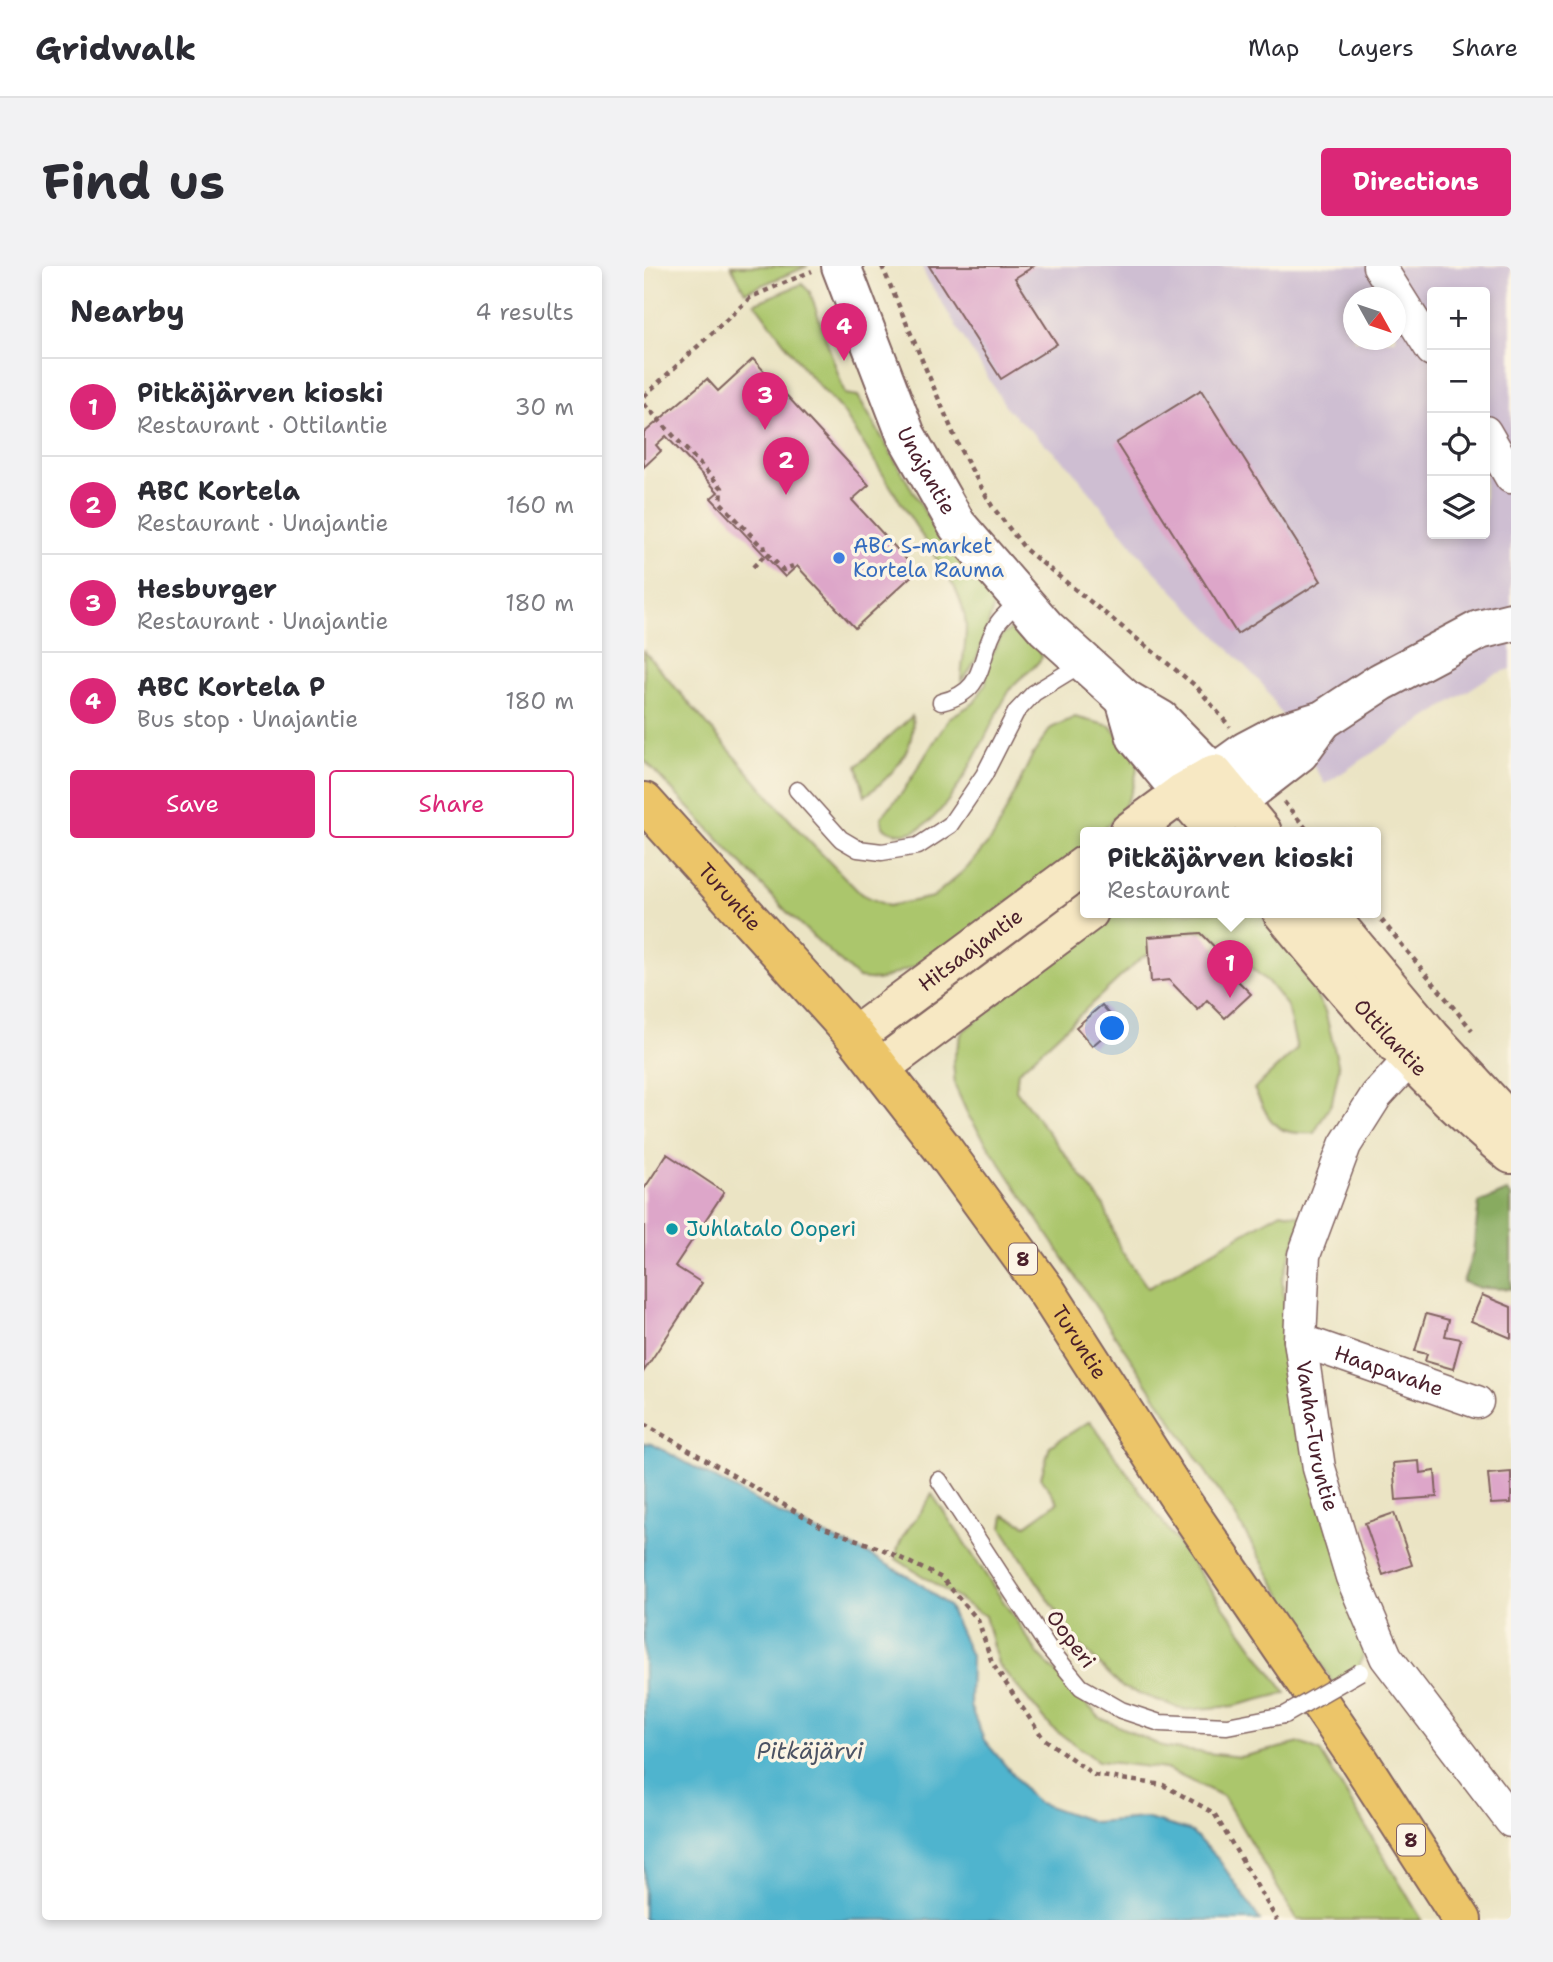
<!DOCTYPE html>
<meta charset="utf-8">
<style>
body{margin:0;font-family:"Shantell Sans",sans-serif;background:#f2f2f3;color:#2b2b33}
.controls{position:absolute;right:21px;top:21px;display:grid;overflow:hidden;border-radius:7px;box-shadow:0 4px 10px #0003}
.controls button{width:63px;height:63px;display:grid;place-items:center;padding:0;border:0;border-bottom:2px solid #e1e1e2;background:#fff;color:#2b2b33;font:35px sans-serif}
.compass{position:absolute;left:699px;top:21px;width:63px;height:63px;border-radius:50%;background:#fff;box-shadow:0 4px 10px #0003;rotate:130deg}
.you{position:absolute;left:469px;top:763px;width:24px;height:24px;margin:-18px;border:5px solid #fff;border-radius:50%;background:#1a73e8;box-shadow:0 0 0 10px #1a73e833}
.badge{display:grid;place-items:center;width:46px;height:46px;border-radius:50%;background:#db2777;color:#fff;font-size:23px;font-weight:700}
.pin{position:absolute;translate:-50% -58px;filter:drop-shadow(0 2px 4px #0008)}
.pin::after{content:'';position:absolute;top:37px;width:24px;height:21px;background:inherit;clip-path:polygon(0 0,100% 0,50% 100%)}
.popup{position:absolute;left:436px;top:561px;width:301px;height:91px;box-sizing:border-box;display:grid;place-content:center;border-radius:7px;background:#fff;filter:drop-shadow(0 2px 5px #0005);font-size:23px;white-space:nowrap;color:#7c7c81}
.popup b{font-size:26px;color:#2b2b33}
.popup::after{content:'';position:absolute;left:50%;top:100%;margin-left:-14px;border:14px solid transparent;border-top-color:#fff}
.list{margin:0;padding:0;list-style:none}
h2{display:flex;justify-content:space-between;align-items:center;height:91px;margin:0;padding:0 28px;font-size:30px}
h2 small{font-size:23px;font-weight:400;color:#7c7c81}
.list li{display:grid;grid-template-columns:46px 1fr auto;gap:21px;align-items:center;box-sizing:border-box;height:98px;padding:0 28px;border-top:2px solid #e1e1e2}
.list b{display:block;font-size:26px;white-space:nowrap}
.list p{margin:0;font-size:23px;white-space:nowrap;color:#7c7c81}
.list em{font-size:23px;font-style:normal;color:#7c7c81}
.actions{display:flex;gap:14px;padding:21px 28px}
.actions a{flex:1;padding:16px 0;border:2px solid #db2777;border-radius:7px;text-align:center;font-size:24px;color:#db2777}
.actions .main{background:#db2777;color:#fff}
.icon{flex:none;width:38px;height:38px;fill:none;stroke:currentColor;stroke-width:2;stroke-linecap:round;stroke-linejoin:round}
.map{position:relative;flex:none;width:867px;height:1654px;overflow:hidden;border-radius:7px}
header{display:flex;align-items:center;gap:42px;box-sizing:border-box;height:98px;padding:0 35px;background:#fff;border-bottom:2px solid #e1e1e2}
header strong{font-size:33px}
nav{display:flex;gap:38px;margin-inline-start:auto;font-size:24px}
.intro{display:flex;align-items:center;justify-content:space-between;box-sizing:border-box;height:168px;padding:0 42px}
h1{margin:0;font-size:49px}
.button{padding:18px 32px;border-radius:7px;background:#db2777;color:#fff;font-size:24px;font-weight:700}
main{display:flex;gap:42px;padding:0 42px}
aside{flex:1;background:#fff;border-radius:7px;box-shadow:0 4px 10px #0003}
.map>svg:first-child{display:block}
</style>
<header>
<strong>Gridwalk</strong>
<nav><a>Map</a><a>Layers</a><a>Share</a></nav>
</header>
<div class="intro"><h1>Find us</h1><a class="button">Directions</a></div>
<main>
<aside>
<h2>Nearby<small>4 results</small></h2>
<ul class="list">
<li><span class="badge">1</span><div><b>Pitkäjärven kioski</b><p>Restaurant · Ottilantie</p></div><em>30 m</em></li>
<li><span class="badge">2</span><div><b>ABC Kortela</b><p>Restaurant · Unajantie</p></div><em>160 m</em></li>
<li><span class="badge">3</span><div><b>Hesburger</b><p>Restaurant · Unajantie</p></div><em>180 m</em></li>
<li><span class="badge">4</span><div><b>ABC Kortela P</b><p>Bus stop · Unajantie</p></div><em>180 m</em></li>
</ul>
<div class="actions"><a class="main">Save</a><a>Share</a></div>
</aside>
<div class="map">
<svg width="867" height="1654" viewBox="0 0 867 1654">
<rect width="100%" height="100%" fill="#fcf5e5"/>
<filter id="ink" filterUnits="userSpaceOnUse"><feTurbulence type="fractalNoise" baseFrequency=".0143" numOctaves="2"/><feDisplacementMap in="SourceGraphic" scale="14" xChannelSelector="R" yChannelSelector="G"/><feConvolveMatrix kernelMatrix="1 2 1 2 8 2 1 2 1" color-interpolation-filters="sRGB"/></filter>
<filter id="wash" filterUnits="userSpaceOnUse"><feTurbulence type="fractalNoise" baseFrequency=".00686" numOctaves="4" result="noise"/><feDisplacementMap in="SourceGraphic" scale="28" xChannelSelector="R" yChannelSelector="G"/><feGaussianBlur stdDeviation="1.57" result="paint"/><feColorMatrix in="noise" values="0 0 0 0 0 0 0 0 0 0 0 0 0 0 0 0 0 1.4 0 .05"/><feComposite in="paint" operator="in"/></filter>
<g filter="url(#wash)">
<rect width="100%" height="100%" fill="#ebe4c4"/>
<!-- industrial -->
<path fill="#cebed2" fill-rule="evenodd" d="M 278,0 L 867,0 L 867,403 L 848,409 L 681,518 L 619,419 L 501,295 L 425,200 L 364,144 L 282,11 ZM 788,26 L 841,26 L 841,268 L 788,268 ZM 710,32 L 752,32 L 752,74 L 710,74 Z"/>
<!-- green -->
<path fill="#abc66c" stroke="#7a724c" stroke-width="2" d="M 87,0 L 164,0 L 101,26 Z
M 158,18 L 166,26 L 201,128 L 214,130 L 286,255 L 327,306 L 353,331 C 342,359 339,393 317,415 C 319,375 330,362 311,322 L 200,147 L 160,103 L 111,37 Z
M 373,360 L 384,362 L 398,391 C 390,405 377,409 368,421 C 345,452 295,600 239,561 L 237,551 L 258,527 L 305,452 L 330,437 L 342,417 L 344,397 L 358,369 Z
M 0,385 L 157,567 L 217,628 L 244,640 L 289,631 L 324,601 L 350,570 L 388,490 L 407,462 L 431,451 L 466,460 L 494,495 C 490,530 482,542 456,566 L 441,566 L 441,579 L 287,694 L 235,714 L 214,712 L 144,647 L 0,494 Z
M 268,450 C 273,484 247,511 221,530 L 213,500 Z
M 471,646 L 615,646 L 651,692 L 681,745 L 695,802 L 688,836 L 670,867 C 629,870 627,856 610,823 L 653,783 L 643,740 L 624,716 L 567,667 L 549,665 L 497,692 L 374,806 L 372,824 L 460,940 L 476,983 L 504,1022 L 637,946 L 659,950 L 638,1014 L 648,1105 L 722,1381 L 711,1411 L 691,1421 L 592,1251 L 324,849 L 311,820 L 309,795 L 318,766 L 438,668 Z
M 446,1155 L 642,1427 L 590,1440 L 540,1444 L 479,1422 L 431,1374 L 358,1262 L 360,1249 L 382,1259 L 414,1236 L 397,1211 L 406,1180 Z
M 288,1228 L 395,1389 L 456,1452 L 522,1482 L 596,1491 L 656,1477 L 676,1485 L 778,1654 L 653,1654 L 579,1530 L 522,1503 L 454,1495 L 408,1462 L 354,1398 L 341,1350 L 252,1293 C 253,1268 277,1251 288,1228 Z"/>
<!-- forest -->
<path fill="#88ab60" stroke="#696546" stroke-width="2" d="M 863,925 L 867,930 L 867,1023 L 836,1022 L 819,1016 L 829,986 L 835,937 Z"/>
<!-- water -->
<path fill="#4fb4ce" stroke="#4c6a7c" stroke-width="2" d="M 0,1177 L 8,1178 L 147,1254 L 226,1289 L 274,1316 L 305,1341 L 327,1390 L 326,1440 L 340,1474 L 392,1536 L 450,1556 L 500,1552 L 546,1565 L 575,1594 L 616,1654 L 0,1654 Z"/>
<g id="blocks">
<!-- building -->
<path fill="#dda6c9" d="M 285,0 L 390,0 L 371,12 L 413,78 L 357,113 Z
M 109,93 L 225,219 L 208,234 L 273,305 L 211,362 L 153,300 L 141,311 L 67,232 L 74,226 L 22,170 L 12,179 L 17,185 L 0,201 L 0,167 L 63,113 L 74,125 Z
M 557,124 L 677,315 L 593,368 L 472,177 Z
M 557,667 L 583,694 L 578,699 L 607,728 L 581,752 L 563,734 L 554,744 L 525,714 L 507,716 L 504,671 Z
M 458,739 L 474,758 L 448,780 L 432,761 Z
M 23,888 L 80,926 L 31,1000 L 58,1017 L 0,1105 L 0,923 Z
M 838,1029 L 867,1041 L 867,1072 L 827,1055 Z
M 782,1048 L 805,1054 L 801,1070 L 817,1073 L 809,1103 L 781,1095 L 783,1088 L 771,1085 Z
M 775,1195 L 776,1207 L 791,1205 L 793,1231 L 752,1234 L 749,1197 Z
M 867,1206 L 867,1237 L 847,1238 L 844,1208 Z
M 750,1247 L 768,1299 L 739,1309 L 721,1257 Z"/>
</g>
</g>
<g filter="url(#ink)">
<use href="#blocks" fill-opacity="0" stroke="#826461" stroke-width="2"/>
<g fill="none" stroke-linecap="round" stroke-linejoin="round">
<defs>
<path id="service" d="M 297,436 C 346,424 332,391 354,357 C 360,348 370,341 377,333
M 153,524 L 197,573 L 214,583 L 238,586 L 274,580 L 306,559 L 340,509 L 372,446 L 390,427 L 439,397
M 295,1214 L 404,1381 L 437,1421 L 477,1444 L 516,1457 L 583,1460 L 641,1449"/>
<g id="minor">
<path d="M 735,0 L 788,84"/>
<path d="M 841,166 L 867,211"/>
<path id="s1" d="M 781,777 L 732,830 L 701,879 L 660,989 L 656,1074 L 675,1202 L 708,1311 L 742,1391 L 867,1555"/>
<path id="s2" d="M 656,1074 L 833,1136"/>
</g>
<g id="tertiary">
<path id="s3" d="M 197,0 L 262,169 L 313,259 L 402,362 L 481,433 L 517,454 L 570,508 L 602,485 L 636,467 L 679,454 L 737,416 L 835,364 L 867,356"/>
<path d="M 481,433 L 492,471 L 538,527"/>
<path d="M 567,555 L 655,487 L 679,454"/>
</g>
<g id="secondary">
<path d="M 538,527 L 572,566"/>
<path d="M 485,566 L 538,527 L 570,508 L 618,566"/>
<path id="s4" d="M 638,646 C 709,733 781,816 867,888"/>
<path d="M 682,646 L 787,771 L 867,858"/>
<path id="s5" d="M 211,770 L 441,599"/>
<path d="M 237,801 L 445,646"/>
</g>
<g id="trunk">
<path id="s6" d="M 0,536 L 211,770 L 299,883 L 403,1026 L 532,1227 L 715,1494 L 818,1654"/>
</g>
</defs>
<!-- service casing -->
<use href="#service" stroke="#826461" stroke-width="19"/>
<!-- minor casing -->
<use href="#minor" stroke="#826461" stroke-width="35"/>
<!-- tertiary casing -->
<use href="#tertiary" stroke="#826461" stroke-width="42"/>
<!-- secondary casing -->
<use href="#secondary" stroke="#826461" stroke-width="42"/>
<!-- trunk casing -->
<use href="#trunk" stroke="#826461" stroke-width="42"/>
<!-- path -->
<path stroke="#826461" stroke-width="4.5" stroke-dasharray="5 5" stroke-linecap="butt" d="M 238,0 L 316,183 L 348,240 L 382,284 L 553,421 L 586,461
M 0,130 L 107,31 L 168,5
M 0,138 L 78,222 L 77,237 L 119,282 L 123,281
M 109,301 L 123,287 L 139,304 L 149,300
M 640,536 L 665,566
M 731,646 L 828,764
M 0,1158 L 180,1262 L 238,1283 L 298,1312 L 334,1354 L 348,1397 L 399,1472 L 450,1509 L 519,1519 L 570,1547 L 633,1654"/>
<!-- service -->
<use href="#service" stroke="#fff" stroke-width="16"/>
<!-- minor -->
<use href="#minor" stroke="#fff" stroke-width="32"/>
<!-- tertiary -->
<use href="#tertiary" stroke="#fff" stroke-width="38"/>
<!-- secondary -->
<use href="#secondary" stroke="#f7e8c3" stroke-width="38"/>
<!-- trunk -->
<use href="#trunk" stroke="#ecc569" stroke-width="38"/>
<defs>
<path id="service-bridge" d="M 641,1449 L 716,1406"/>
</defs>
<!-- service-bridge casing -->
<use href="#service-bridge" stroke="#826461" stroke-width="19" stroke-linecap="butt"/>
<!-- service-bridge -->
<use href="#service-bridge" stroke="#fff" stroke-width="16"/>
</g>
</g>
<!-- markers -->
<circle fill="#3f7fe0" stroke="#fcf5e5" stroke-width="2.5" cx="195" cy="292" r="7"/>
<circle fill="#0f9aa8" stroke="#fcf5e5" stroke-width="2.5" cx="28" cy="963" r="7"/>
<g text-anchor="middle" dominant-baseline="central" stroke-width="7" stroke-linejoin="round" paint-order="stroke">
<!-- shield labels -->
<g fill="#fcf5e5" stroke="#7f5f63" stroke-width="2">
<rect x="365" y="977.5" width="28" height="31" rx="5"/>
<rect x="753" y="1558.5" width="28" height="31" rx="5"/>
</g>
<g font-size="19" font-weight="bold" fill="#4a1f2b">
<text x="379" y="993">8</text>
<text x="767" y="1574">8</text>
</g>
<!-- street labels -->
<g font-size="21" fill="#4a1f2b" stroke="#fcf5e5">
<text stroke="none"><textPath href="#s3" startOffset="222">Unajantie</textPath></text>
<text stroke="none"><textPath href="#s6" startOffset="128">Turuntie</textPath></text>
<text stroke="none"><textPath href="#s5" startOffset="144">Hitsaajantie</textPath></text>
<text stroke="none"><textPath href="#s4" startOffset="166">Ottilantie</textPath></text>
<text stroke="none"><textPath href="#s6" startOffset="695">Turuntie</textPath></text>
<text stroke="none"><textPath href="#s2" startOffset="94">Haapavahe</textPath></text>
<text stroke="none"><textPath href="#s1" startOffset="430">Vanha-Turuntie</textPath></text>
<text transform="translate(427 1373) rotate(53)">Ooperi</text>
</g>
<!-- shop labels -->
<g font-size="21" fill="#366cbe" stroke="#fcf5e5" text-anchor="start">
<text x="209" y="280">ABC S-market<tspan x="209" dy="24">Kortela Rauma</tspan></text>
</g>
<!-- culture labels -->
<g font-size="21" fill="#0d838f" stroke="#fcf5e5" text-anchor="start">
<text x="42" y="963">Juhlatalo Ooperi</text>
</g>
<!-- water labels -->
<g font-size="23" font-style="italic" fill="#4c5364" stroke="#fcf5e5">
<text x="166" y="1485">Pitkäjärvi</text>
</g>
</g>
</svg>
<div class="controls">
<button>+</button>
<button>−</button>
<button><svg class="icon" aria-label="locate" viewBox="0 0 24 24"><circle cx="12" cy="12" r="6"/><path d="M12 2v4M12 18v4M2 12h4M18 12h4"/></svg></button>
<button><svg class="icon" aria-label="layers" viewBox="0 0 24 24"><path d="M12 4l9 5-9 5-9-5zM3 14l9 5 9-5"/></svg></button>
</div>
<svg class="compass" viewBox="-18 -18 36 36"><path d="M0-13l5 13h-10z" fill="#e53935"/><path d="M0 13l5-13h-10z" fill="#7c7c81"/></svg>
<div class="you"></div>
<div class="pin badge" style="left:586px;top:732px">1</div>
<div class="popup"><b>Pitkäjärven kioski</b>Restaurant</div>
<div class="pin badge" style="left:142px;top:229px">2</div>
<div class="pin badge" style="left:121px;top:164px">3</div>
<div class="pin badge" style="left:200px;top:95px">4</div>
</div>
</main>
